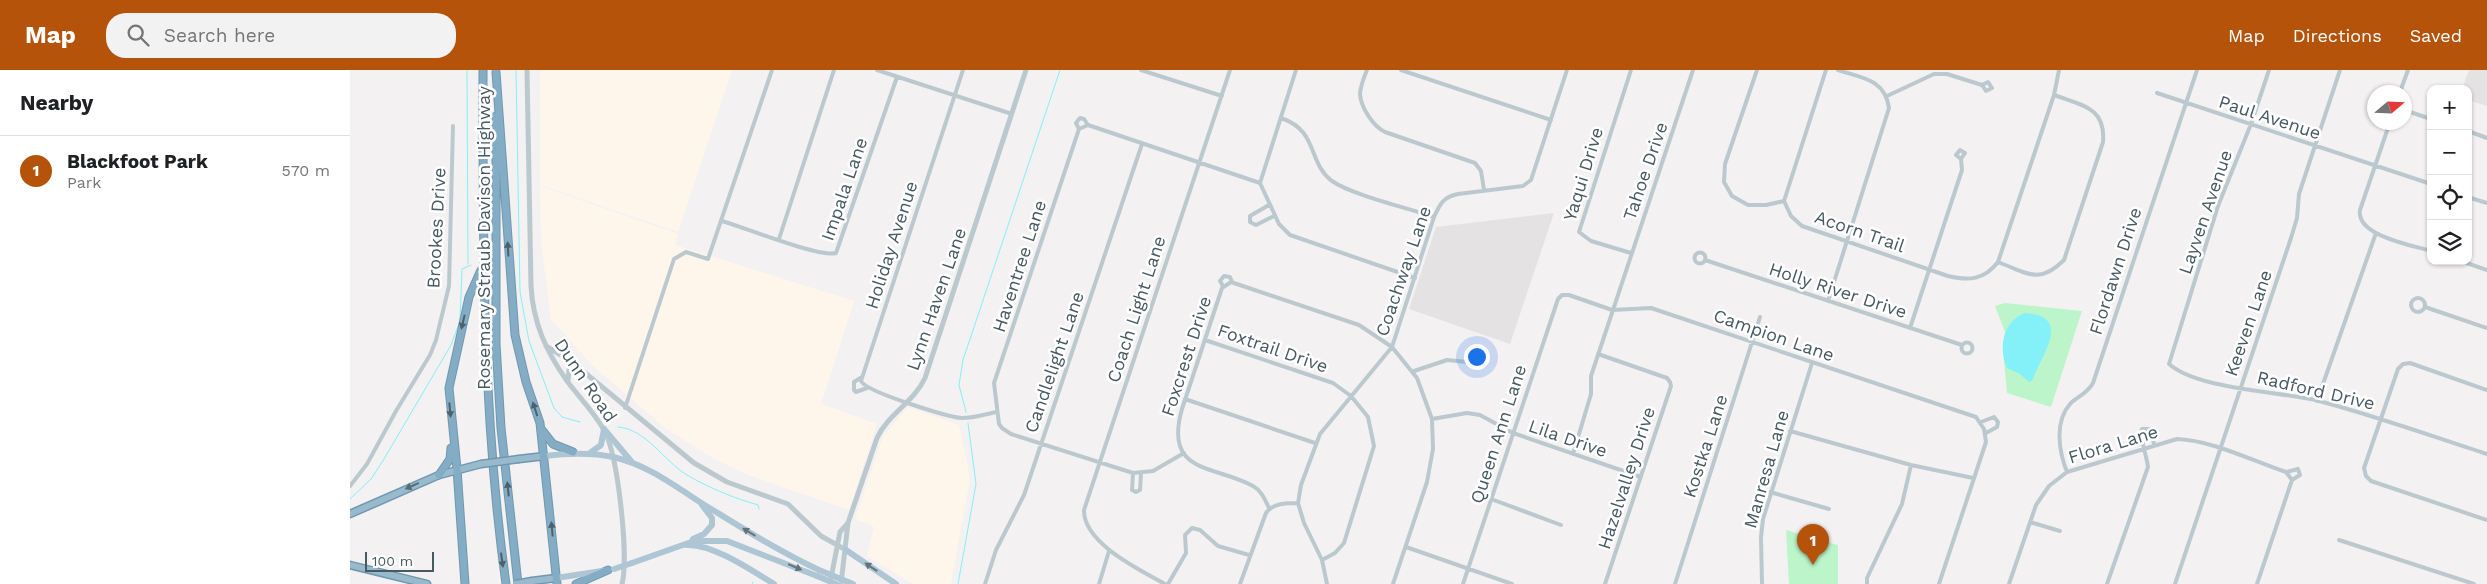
<!DOCTYPE html>
<meta charset="utf-8">
<style>
body{margin:0;font-family:"Work Sans",sans-serif;background:#f2f2f2;color:#202124}
.controls{position:absolute;right:15px;top:15px;display:grid;overflow:hidden;border-radius:10px;box-shadow:0 1px 4px #0004}
.controls button{width:45px;height:45px;display:grid;place-items:center;padding:0;border:0;border-bottom:1px solid #e0e0e0;background:#fff;color:#202124;font:25px sans-serif}
.compass{position:absolute;left:2017px;top:15px;width:45px;height:45px;border-radius:50%;background:#fff;box-shadow:0 1px 4px #0004;rotate:71deg}
.scale{position:absolute;left:15px;bottom:12px;width:69px;box-sizing:border-box;padding-left:5px;border:2px solid #475961;border-top:0;font-size:14px;line-height:18px;white-space:nowrap;color:#475961;-webkit-text-stroke:4px #fff;paint-order:stroke}
.you{position:absolute;left:1126px;top:286px;width:18px;height:18px;margin:-12px;border:4px solid #fff;border-radius:50%;background:#1a73e8;box-shadow:0 0 0 8px #1a73e833}
.badge{display:grid;place-items:center;width:32px;height:32px;border-radius:50%;background:#b45309;color:#fff;font-size:16px;font-weight:700}
.pin{position:absolute;translate:-50% -41px;filter:drop-shadow(0 1px 2px #0008)}
.pin::after{content:'';position:absolute;top:26px;width:18px;height:15px;background:inherit;clip-path:polygon(0 0,100% 0,50% 100%)}
.list{margin:0;padding:0;list-style:none}
h2{display:flex;justify-content:space-between;align-items:center;height:65px;margin:0;padding:0 20px;font-size:21px}
h2 small{font-size:16px;font-weight:400;color:#757577}
.list li{display:grid;grid-template-columns:32px 1fr auto;gap:15px;align-items:center;box-sizing:border-box;height:70px;padding:0 20px;border-top:1px solid #e0e0e0}
.list b{display:block;font-size:19px;white-space:nowrap}
.list p{margin:0;font-size:16px;white-space:nowrap;color:#757577}
.list em{font-size:16px;font-style:normal;color:#757577}
.icon{flex:none;width:28px;height:28px;fill:none;stroke:currentColor;stroke-width:2;stroke-linecap:round;stroke-linejoin:round}
.map{position:relative;flex:none;width:2137px;height:514px;overflow:hidden}
header{display:flex;align-items:center;gap:30px;box-sizing:border-box;height:70px;padding:0 25px;background:#b45309;color:#fff}
header strong{font-size:24px}
nav{display:flex;gap:28px;margin-inline-start:auto;font-size:18px}
.search{width:350px;height:45px;background:#f2f2f2;display:flex;align-items:center;gap:12px;box-sizing:border-box;padding:0 18px;border-radius:20px;color:#757577;font-size:19px}
main{display:flex}
aside{flex:1;background:#fff}
.map>svg:first-child{display:block}
</style>
<header>
<strong>Map</strong>
<div class="search"><svg class="icon" aria-label="search" viewBox="0 0 24 24"><circle cx="10" cy="10" r="6"/><path d="M15 15l6 6"/></svg>Search here</div>
<nav><a>Map</a><a>Directions</a><a>Saved</a></nav>
</header>
<main>
<aside>
<h2>Nearby<small></small></h2>
<ul class="list">
<li><span class="badge">1</span><div><b>Blackfoot Park</b><p>Park</p></div><em>570 m</em></li>
</ul>
</aside>
<div class="map">
<svg width="2137" height="514" viewBox="0 0 2137 514">
<rect width="100%" height="100%" fill="#f4f1f2"/>
<!-- commercial -->
<path fill="#fef6eb" d="M 190,0 L 382,0 L 328,162 L 190,115 Z
M 190,116 L 328,164 L 325,175 L 504,231 L 471,334 L 527,354 L 499,440 L 398,405 L 361,387 L 315,358 L 241,294 L 201,249 L 191,172 Z
M 558,337 L 609,355 L 620,408 L 601,514 L 563,514 L 517,486 L 524,457 L 505,449 L 533,366 Z"/>
<!-- education -->
<path fill="#e5e2e4" d="M 2119,0 L 2137,0 L 2137,36 L 2118,30 L 2118,19 L 2112,19 Z
M 1204,143 L 1160,274 L 1059,239 L 1086,157 Z"/>
<!-- green -->
<path fill="#bcf5ca" d="M 1655,233 L 1732,241 L 1701,337 L 1657,323 L 1653,280 L 1655,262 L 1645,236 Z
M 1436,460 L 1488,475 L 1488,514 L 1439,514 Z"/>
<!-- water -->
<path fill="#84f0f7" d="M 1675,243 C 1723,246 1692,284 1682,311 L 1679,312 L 1670,304 L 1657,298 C 1648,278 1653,251 1675,243 Z"/>
<g fill="none" stroke-linecap="round" stroke-linejoin="round">
<!-- stream -->
<path stroke="#84f0f7" stroke-width="1" d="M 117,0 L 118,194
M 166,0 L 170,222 L 179,271 L 204,338 L 212,347 L 230,352
M 616,342 L 609,315 L 613,290 L 710,0
M 268,357 C 296,359 314,391 337,405 C 359,418 384,428 408,435 L 409,439
M 0,429 L 21,409 L 34,389 L 101,275 L 110,251 L 112,199 L 121,195
M 402,514 L 403,512
M 608,514 L 626,414 L 618,353"/>
<defs>
<path id="trunk" d="M 169,389 L 195,386
M 0,444 L 89,405 L 131,394
M 0,495 L 77,514
M 182,511 L 206,508"/>
<path id="motorway" d="M 133,0 C 133,172 132,343 156,514
M 146,2 L 165,265 L 176,312 L 190,353 L 207,514
M 146,46 L 146,274 L 151,358 L 168,514
M 192,360 L 203,374 L 223,382
M 89,405 L 100,389 L 101,378
M 115,514 L 107,399 L 99,318 L 119,227 L 131,200
M 226,514 L 258,500"/>
</defs>
<!-- trunk casing -->
<use href="#trunk" stroke="#6f98b1" stroke-width="9"/>
<!-- motorway casing -->
<use href="#motorway" stroke="#6f98b1" stroke-width="9"/>
<!-- minor -->
<path stroke="#bbc9cf" stroke-width="4" d="M 527,0 L 662,44
M 613,0 L 511,311 C 516,322 598,347 612,348 C 623,348 636,344 647,342
M 791,0 L 872,26
M 946,0 L 910,113 L 929,154 L 940,165 L 1065,208
M 1017,0 C 1014,7 1011,15 1010,23 C 1010,37 1024,57 1035,62 L 1125,93 L 1131,101 L 1134,120
M 1051,0 L 1201,50
M 1407,0 L 1375,94 L 1374,112 L 1382,126 L 1398,135 L 1416,135 L 1434,131
M 1919,0 L 1901,54 L 1868,136 L 1819,294 C 1849,320 1930,321 1969,331 C 2026,346 2081,366 2137,384
M 2050,22 L 2058,0
M 1807,23 L 2081,114
M 1537,26 L 1584,4 L 1597,4 L 1632,15 L 1636,21 L 1642,18 L 1638,12 L 1632,15
M 2054,40 L 2081,49
M 931,48 C 969,61 957,92 982,111 C 1002,125 1058,138 1084,147
M 2040,52 L 2010,140 C 2006,166 2062,175 2081,181
M 729,59 L 644,313 L 649,354 L 652,358 L 661,364 L 783,403 L 803,401 L 834,383
M 729,59 L 738,55 L 910,113
M 729,59 L 726,53 L 730,48 L 734,49 L 738,55
M 2118,61 L 2137,68
M 2118,127 L 2137,133
M 1434,131 L 1441,146 L 1452,156 L 1598,206 C 1619,211 1634,210 1648,192 L 1704,25 L 1709,0
M 1434,131 L 1476,0
M 919,135 L 900,146 L 900,152 L 906,155 L 924,146
M 372,151 C 393,157 470,188 486,183 L 547,7
M 429,169 L 484,0
M1344.5 188a5.5 5.5 0 1 1 11 0a5.5 5.5 0 1 1-11 0Z
M 1281,183 L 1241,171 L 1229,162 L 1281,0
M 1355,190 L 1612,275
M 2111,191 L 2137,200
M 1648,192 C 1677,203 1689,215 1714,190 L 1753,72 C 1756,37 1731,35 1704,25
M 873,216 L 870,211 L 874,206 L 880,207 L 882,212
M 1212,225 L 1219,225 L 1262,240 L 1301,238 L 1626,347 L 1634,359 L 1636,372 L 1589,514
M2061 235a7 7 0 1 1 14 0a7 7 0 1 1-14 0Z
M 1478,231 L 1539,38 C 1535,9 1512,8 1488,0
M 2075,237 L 2137,258
M 1560,258 L 1612,100 L 1611,89 L 1615,83 L 1610,80 L 1606,85 L 1611,89
M 855,270 L 983,313 L 1001,326 L 1018,347 L 1024,376 L 994,473 L 985,483 L 972,490
M1611.5 278a5.5 5.5 0 1 1 11 0a5.5 5.5 0 1 1-11 0Z
M 1248,284 L 1317,308 L 1320,312
M 1064,301 L 1097,290 L 1118,292
M 512,307 L 504,312 L 504,320 L 506,322 L 517,318
M 2137,320 L 2060,293 L 2053,294 L 2048,299 L 2014,398 L 2016,406 L 2021,411 L 2137,450
M 835,329 L 965,373
M 1967,331 L 2026,163
M 275,338 L 324,189 L 336,182 L 358,189 L 422,0
M 1082,349 L 1117,343 L 1130,345 L 1163,363 L 1291,407
M 1631,352 L 1644,347 L 1648,352 L 1647,357 L 1636,363
M 1440,361 L 1561,395 L 1623,408
M 1223,384 L 1241,324 L 1241,306 L 1343,0
M 1717,402 C 1709,382 1704,352 1720,334 C 1728,326 1737,324 1743,313 L 1847,0
M 1936,402 L 1948,399 L 1950,405 L 1942,410
M 783,403 L 782,420 L 786,422 L 790,420 L 791,404
M 0,416 L 17,394 L 46,341 L 80,285 L 86,270 L 99,216 L 103,56
M 1420,422 L 1479,439
M 1141,429 L 1211,455
M 919,438 C 915,430 912,421 903,416 C 866,395 813,405 832,339 L 872,218 L 881,212 L 1009,255 L 1042,277 L 1067,308 L 1082,349 L 1083,379 L 1077,412 L 1043,514
M 1680,452 L 1710,461
M 1989,470 L 2124,514
M 1056,477 L 1162,514
M 635,514 L 646,480 L 674,425 L 792,74
M 749,514 L 759,481
M 815,514 C 790,500 733,473 734,440 L 880,0
M 818,514 L 836,483 L 835,465 L 842,458 L 850,460 L 868,476 L 899,485
M 890,514 L 916,443 C 923,433 936,433 948,433
M 977,514 L 972,490 L 954,453 L 948,433 L 951,415 L 970,364 L 1042,277 L 1084,147 C 1090,134 1093,127 1108,124 L 1173,116 L 1181,110 L 1217,0
M 1113,514 L 1208,229 L 1212,225
M 1255,514 L 1321,316 L 1320,312
M 1325,514 L 1410,247
M 1412,514 L 1411,467 L 1413,449 L 1462,293
M 1517,514 L 1517,508 L 1552,434 L 1561,395
M 1659,514 L 1686,435 L 1699,416 L 1717,402 L 1827,369 C 1861,370 1903,391 1936,402 L 1942,410 L 1907,514
M 1757,514 L 1798,397 C 1797,387 1789,366 1792,359 L 1801,359 L 1804,374
M 1825,514 L 1941,168 L 1947,148 L 1949,124 L 1990,0"/>
<!-- tertiary -->
<path stroke="#bbc9cf" stroke-width="5" d="M 177,0 L 181,216 C 183,253 196,281 217,311 C 229,327 244,342 254,360 C 268,385 279,486 272,514
M 196,276 L 222,292 L 344,393 L 377,412 L 438,434 L 471,466 L 496,480
M 218,311 L 219,299 L 229,298
M 481,508 L 490,462 L 498,453
M 491,514 L 498,453 L 527,368 C 538,344 564,332 575,308 L 676,0"/>
<!-- primary -->
<path stroke="#aec6d3" stroke-width="6" d="M 254,359 L 281,391
M 240,383 L 251,375 L 254,359
M 195,386 C 218,383 239,382 263,387 C 296,394 325,416 353,434 C 391,457 428,481 469,500
M 343,469 L 354,464 L 362,455 L 362,448 L 352,435
M 337,475 C 363,474 401,500 424,514
M 496,480 L 546,514
M 282,493 L 344,471 L 377,471 L 467,506
M 206,508 L 252,501"/>
<!-- trunk -->
<use href="#trunk" stroke="#99bacc" stroke-width="6"/>
<!-- motorway -->
<use href="#motorway" stroke="#84adc5" stroke-width="7"/>
<defs>
<path id="trunk-bridge" d="M 131,394 L 169,389
M 166,514 L 182,511"/>
</defs>
<!-- trunk-bridge casing -->
<use href="#trunk-bridge" stroke="#6f98b1" stroke-width="9" stroke-linecap="butt"/>
<!-- primary-bridge -->
<path stroke="#aec6d3" stroke-width="6" d="M 264,499 L 282,493
M 469,500 L 503,514
M 467,506 L 486,514"/>
<!-- trunk-bridge -->
<use href="#trunk-bridge" stroke="#99bacc" stroke-width="6"/>
</g>
<!-- one-way arrows -->
<defs><path id="oneway-solid" d="M-6-.8H1V-3.2L6.5 0L1 3.2V.8H-6Z" transform="scale(1.25)"/></defs>
<g fill="#4d616b">
<use href="#oneway-solid" transform="translate(158 179) rotate(-93)"/>
<use href="#oneway-solid" transform="translate(113 252) rotate(103)"/>
<use href="#oneway-solid" transform="translate(185 339) rotate(-108)"/>
<use href="#oneway-solid" transform="translate(100 340) rotate(85)"/>
<use href="#oneway-solid" transform="translate(158 419) rotate(-96)"/>
<use href="#oneway-solid" transform="translate(202 459) rotate(-95)"/>
<use href="#oneway-solid" transform="translate(152 490) rotate(82)"/>
</g>
<use fill="#576c76" href="#oneway-solid" transform="translate(62 416) rotate(156)"/>
<g fill="#61747e">
<use href="#oneway-solid" transform="translate(399 462) rotate(-149)"/>
<use href="#oneway-solid" transform="translate(445 497) rotate(23)"/>
<use href="#oneway-solid" transform="translate(521 497) rotate(-146)"/>
</g>
<g text-anchor="middle" dominant-baseline="central" stroke-width="5" stroke-linejoin="round" paint-order="stroke">
<!-- street labels -->
<g font-size="18" fill="#475961" stroke="#fff">
<text transform="translate(1920 47) rotate(18)">Paul Avenue</text>
<text transform="translate(1295 101) rotate(-71)">Tahoe Drive</text>
<text transform="translate(1233 104) rotate(-73)">Yaqui Drive</text>
<text transform="translate(494 119) rotate(-71)">Impala Lane</text>
<text transform="translate(1855 142) rotate(-71)">Layven Avenue</text>
<text transform="translate(86 158) rotate(-87)">Brookes Drive</text>
<text transform="translate(1510 161) rotate(19)">Acorn Trail</text>
<text transform="translate(133 168) rotate(-90)">Rosemary Straub Davison Highway</text>
<text transform="translate(541 175) rotate(-72)">Holiday Avenue</text>
<text transform="translate(669 196) rotate(-72)">Haventree Lane</text>
<text transform="translate(1053 201) rotate(-71)">Coachway Lane</text>
<text transform="translate(1765 201) rotate(-72)">Flordawn Drive</text>
<text transform="translate(1488 220) rotate(18)">Holly River Drive</text>
<text transform="translate(586 229) rotate(-71)">Lynn Haven Lane</text>
<text transform="translate(786 239) rotate(-72)">Coach Light Lane</text>
<text transform="translate(1898 253) rotate(-71)">Keeven Lane</text>
<text transform="translate(1424 265) rotate(19)">Campion Lane</text>
<text transform="translate(923 278) rotate(19)">Foxtrail Drive</text>
<text transform="translate(836 286) rotate(-72)">Foxcrest Drive</text>
<text transform="translate(704 292) rotate(-71)">Candlelight Lane</text>
<text transform="translate(236 310) rotate(56)">Dunn Road</text>
<text transform="translate(1966 320) rotate(13)">Radford Drive</text>
<text transform="translate(1148 364) rotate(-72)">Queen Ann Lane</text>
<text transform="translate(1218 368) rotate(19)">Lila Drive</text>
<text transform="translate(1763 374) rotate(-17)">Flora Lane</text>
<text transform="translate(1355 376) rotate(-72)">Kostka Lane</text>
<text transform="translate(1416 399) rotate(-74)">Manresa Lane</text>
<text transform="translate(1276 408) rotate(-72)">Hazelvalley Drive</text>
</g>
</g>
</svg>
<div class="controls">
<button>+</button>
<button>−</button>
<button><svg class="icon" aria-label="locate" viewBox="0 0 24 24"><circle cx="12" cy="12" r="6"/><path d="M12 2v4M12 18v4M2 12h4M18 12h4"/></svg></button>
<button><svg class="icon" aria-label="layers" viewBox="0 0 24 24"><path d="M12 4l9 5-9 5-9-5zM3 14l9 5 9-5"/></svg></button>
</div>
<svg class="compass" viewBox="-18 -18 36 36"><path d="M0-13l5 13h-10z" fill="#e53935"/><path d="M0 13l5-13h-10z" fill="#757577"/></svg>
<div class="scale">100 m</div>
<div class="you"></div>
<div class="pin badge" style="left:1463px;top:495px">1</div>
</div>
</main>
